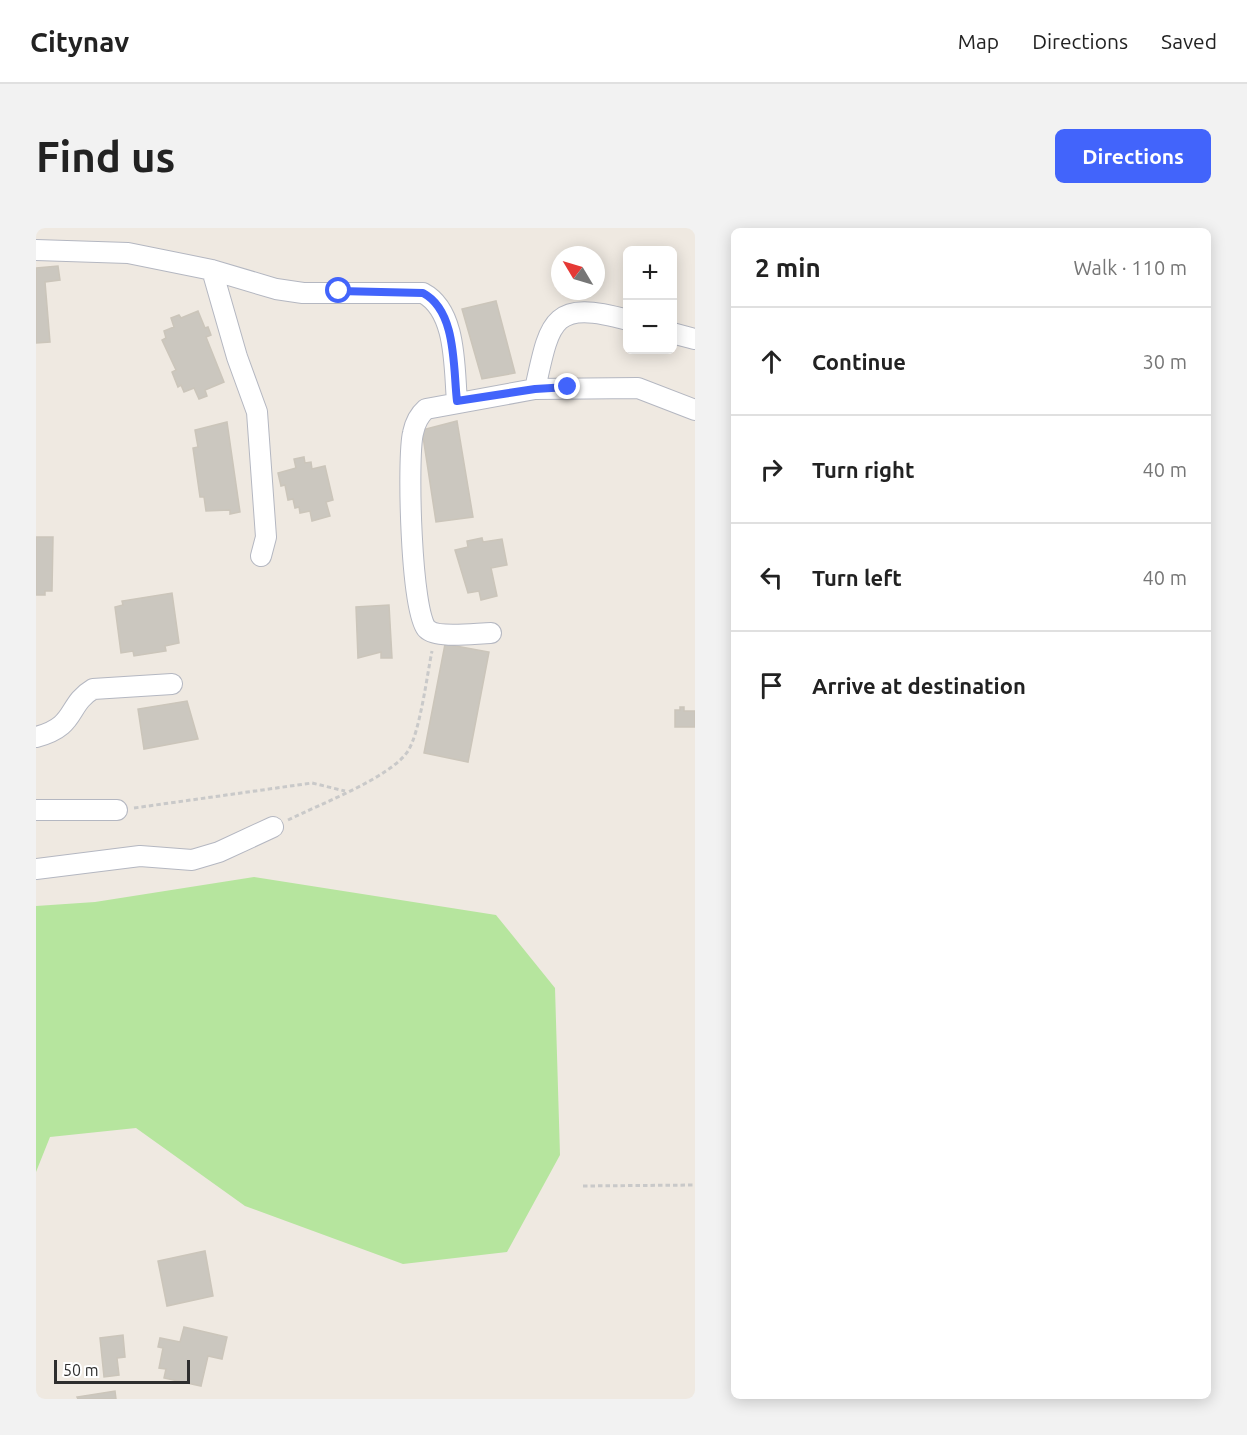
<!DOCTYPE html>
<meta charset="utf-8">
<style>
body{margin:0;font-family:Ubuntu,sans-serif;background:#f2f2f2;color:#222}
.controls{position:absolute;right:18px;top:18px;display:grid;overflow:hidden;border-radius:9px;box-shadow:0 3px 15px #0003}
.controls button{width:54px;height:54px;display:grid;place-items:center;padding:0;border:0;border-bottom:2px solid #e0e0e0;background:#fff;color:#222;font:30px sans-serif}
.compass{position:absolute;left:515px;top:18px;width:54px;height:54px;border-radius:50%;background:#fff;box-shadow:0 3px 15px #0003;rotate:308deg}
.scale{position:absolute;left:18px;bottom:15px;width:136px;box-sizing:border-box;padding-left:6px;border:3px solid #2e2e2e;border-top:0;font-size:16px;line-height:21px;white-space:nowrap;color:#2e2e2e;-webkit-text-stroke:4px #fff;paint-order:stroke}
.stop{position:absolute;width:18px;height:18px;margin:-14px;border:4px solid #4264fb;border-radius:50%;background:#fff}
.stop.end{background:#4264fb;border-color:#fff;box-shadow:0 2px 6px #0008}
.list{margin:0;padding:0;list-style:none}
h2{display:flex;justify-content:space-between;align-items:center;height:78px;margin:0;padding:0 24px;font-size:26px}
h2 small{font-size:20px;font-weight:400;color:#767676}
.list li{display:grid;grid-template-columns:39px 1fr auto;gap:18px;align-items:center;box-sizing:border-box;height:108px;padding:0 24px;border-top:2px solid #e0e0e0}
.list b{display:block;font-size:22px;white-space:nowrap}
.list em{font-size:20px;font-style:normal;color:#767676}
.icon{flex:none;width:33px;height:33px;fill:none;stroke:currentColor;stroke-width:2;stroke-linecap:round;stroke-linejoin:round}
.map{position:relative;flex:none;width:659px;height:1171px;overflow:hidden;border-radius:9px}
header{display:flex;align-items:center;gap:36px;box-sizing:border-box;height:84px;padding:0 30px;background:#fff;border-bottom:2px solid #e0e0e0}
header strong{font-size:28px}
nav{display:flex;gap:33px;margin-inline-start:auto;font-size:21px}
.intro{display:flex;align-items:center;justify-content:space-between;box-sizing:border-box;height:144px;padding:0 36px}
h1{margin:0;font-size:42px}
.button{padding:15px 27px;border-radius:9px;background:#4264fb;color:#fff;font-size:21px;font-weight:700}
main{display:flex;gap:36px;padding:0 36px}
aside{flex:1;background:#fff;border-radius:9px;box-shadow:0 3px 15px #0003}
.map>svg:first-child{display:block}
</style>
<header>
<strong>Citynav</strong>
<nav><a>Map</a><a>Directions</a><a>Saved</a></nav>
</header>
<div class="intro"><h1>Find us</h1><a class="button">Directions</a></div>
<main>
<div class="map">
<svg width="659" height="1171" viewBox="0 0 659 1171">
<rect width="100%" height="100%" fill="#efe9e1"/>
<!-- green -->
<path fill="#b6e59e" d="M 218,649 L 460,687 L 519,760 L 524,927 L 471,1024 L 367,1036 L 209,978 L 100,900 L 14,909 L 0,944 L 0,678 L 59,674 Z"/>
<!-- building -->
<path fill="#cbc7bf" stroke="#cbc5ba" stroke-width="1.5" d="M 22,38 L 24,52 L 9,54 L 14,114 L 0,115 L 0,40 Z
M 460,73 L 479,145 L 446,151 L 426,81 Z
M 162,83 L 169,100 L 172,99 L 175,107 L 170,109 L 188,154 L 169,162 L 171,168 L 163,171 L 158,160 L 148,164 L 145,157 L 142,159 L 136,144 L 140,142 L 126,112 L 130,110 L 128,103 L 138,99 L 135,90 L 143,87 L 145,90 Z
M 421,193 L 437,289 L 400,294 L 386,202 Z
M 191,194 L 204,284 L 194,286 L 194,282 L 170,283 L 168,269 L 164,269 L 157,220 L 162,219 L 159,202 Z
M 268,229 L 269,235 L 275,234 L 276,241 L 289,238 L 297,272 L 290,274 L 294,288 L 276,293 L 274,283 L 264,285 L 263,279 L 259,280 L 257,271 L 252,272 L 249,257 L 245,258 L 242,245 L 260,240 L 258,231 Z
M 0,309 L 17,309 L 16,363 L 9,363 L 9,367 L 0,367 Z
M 446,310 L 447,314 L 466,311 L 471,337 L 455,340 L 461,368 L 445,372 L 443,363 L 432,365 L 419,322 L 432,319 L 431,313 Z
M 136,365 L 143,415 L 129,418 L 130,423 L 98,428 L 97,423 L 85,425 L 79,379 L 87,377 L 86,373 Z
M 353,377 L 356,430 L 345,430 L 345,424 L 322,430 L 320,379 Z
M 409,416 L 453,424 L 432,534 L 388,525 Z
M 151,473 L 162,511 L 108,521 L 102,481 Z
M 644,479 L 648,479 L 648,483 L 659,483 L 659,499 L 639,499 L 639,482 L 644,482 Z
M 169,1023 L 177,1068 L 131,1078 L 122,1033 Z
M 148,1099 L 191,1109 L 186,1131 L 172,1128 L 165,1158 L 128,1150 L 130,1141 L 123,1140 L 127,1120 L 122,1119 L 124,1110 L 144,1114 Z
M 87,1107 L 89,1129 L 81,1130 L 83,1147 L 68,1149 L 64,1110 Z
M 79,1163 L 80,1171 L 42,1171 L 41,1169 Z"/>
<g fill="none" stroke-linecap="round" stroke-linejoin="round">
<defs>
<path id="minor" d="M 0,22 L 92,25 L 176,42 L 240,61 L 267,65 L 387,65 C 421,83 418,140 421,173
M 176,42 L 201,129 L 221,184 L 230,309 L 225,328
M 636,105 L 659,111
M 499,161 L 602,160 L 659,182
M 455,405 C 441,405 401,411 391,401 C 375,387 371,230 377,205 C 379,195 382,188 390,181 L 499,161 C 514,92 516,71 592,92
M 0,509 C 42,498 30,477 57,461 L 136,456
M 0,582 L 81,582
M 0,641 L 104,628 L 156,632 L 183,624 L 237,599"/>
</defs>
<!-- minor casing -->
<use href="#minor" stroke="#b4b7c1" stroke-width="22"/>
<!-- path -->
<path stroke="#c9c9c9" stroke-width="3" stroke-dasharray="4.5 3" stroke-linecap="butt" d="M 98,580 L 276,555 L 309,563
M 252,592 C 284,576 354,550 372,523 C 384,504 391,447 396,423
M 547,958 L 659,957"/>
<!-- minor -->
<use href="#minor" stroke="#fff" stroke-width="20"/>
</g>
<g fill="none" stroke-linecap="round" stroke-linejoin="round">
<!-- route -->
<path stroke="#4264fb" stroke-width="8" d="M 303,63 L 387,65 C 421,83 417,140 421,173 L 499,161 L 532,159"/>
</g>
</svg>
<div class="controls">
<button>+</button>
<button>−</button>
</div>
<svg class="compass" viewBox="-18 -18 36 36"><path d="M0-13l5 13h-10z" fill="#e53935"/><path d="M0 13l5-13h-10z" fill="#767676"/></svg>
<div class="scale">50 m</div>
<div class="stop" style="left:303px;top:63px"></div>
<div class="stop end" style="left:532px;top:159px"></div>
</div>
<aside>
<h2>2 min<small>Walk · 110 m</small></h2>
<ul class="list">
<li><svg class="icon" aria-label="ahead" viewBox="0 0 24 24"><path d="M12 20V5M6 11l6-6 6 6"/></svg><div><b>Continue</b></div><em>30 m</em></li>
<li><svg class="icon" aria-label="right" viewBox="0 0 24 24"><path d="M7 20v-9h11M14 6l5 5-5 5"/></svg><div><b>Turn right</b></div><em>40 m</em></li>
<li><svg class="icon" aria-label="left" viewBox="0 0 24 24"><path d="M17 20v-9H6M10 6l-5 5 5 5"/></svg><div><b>Turn left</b></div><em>40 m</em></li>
<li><svg class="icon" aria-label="arrive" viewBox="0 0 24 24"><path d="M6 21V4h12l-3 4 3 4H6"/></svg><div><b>Arrive at destination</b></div></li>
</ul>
</aside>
</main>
